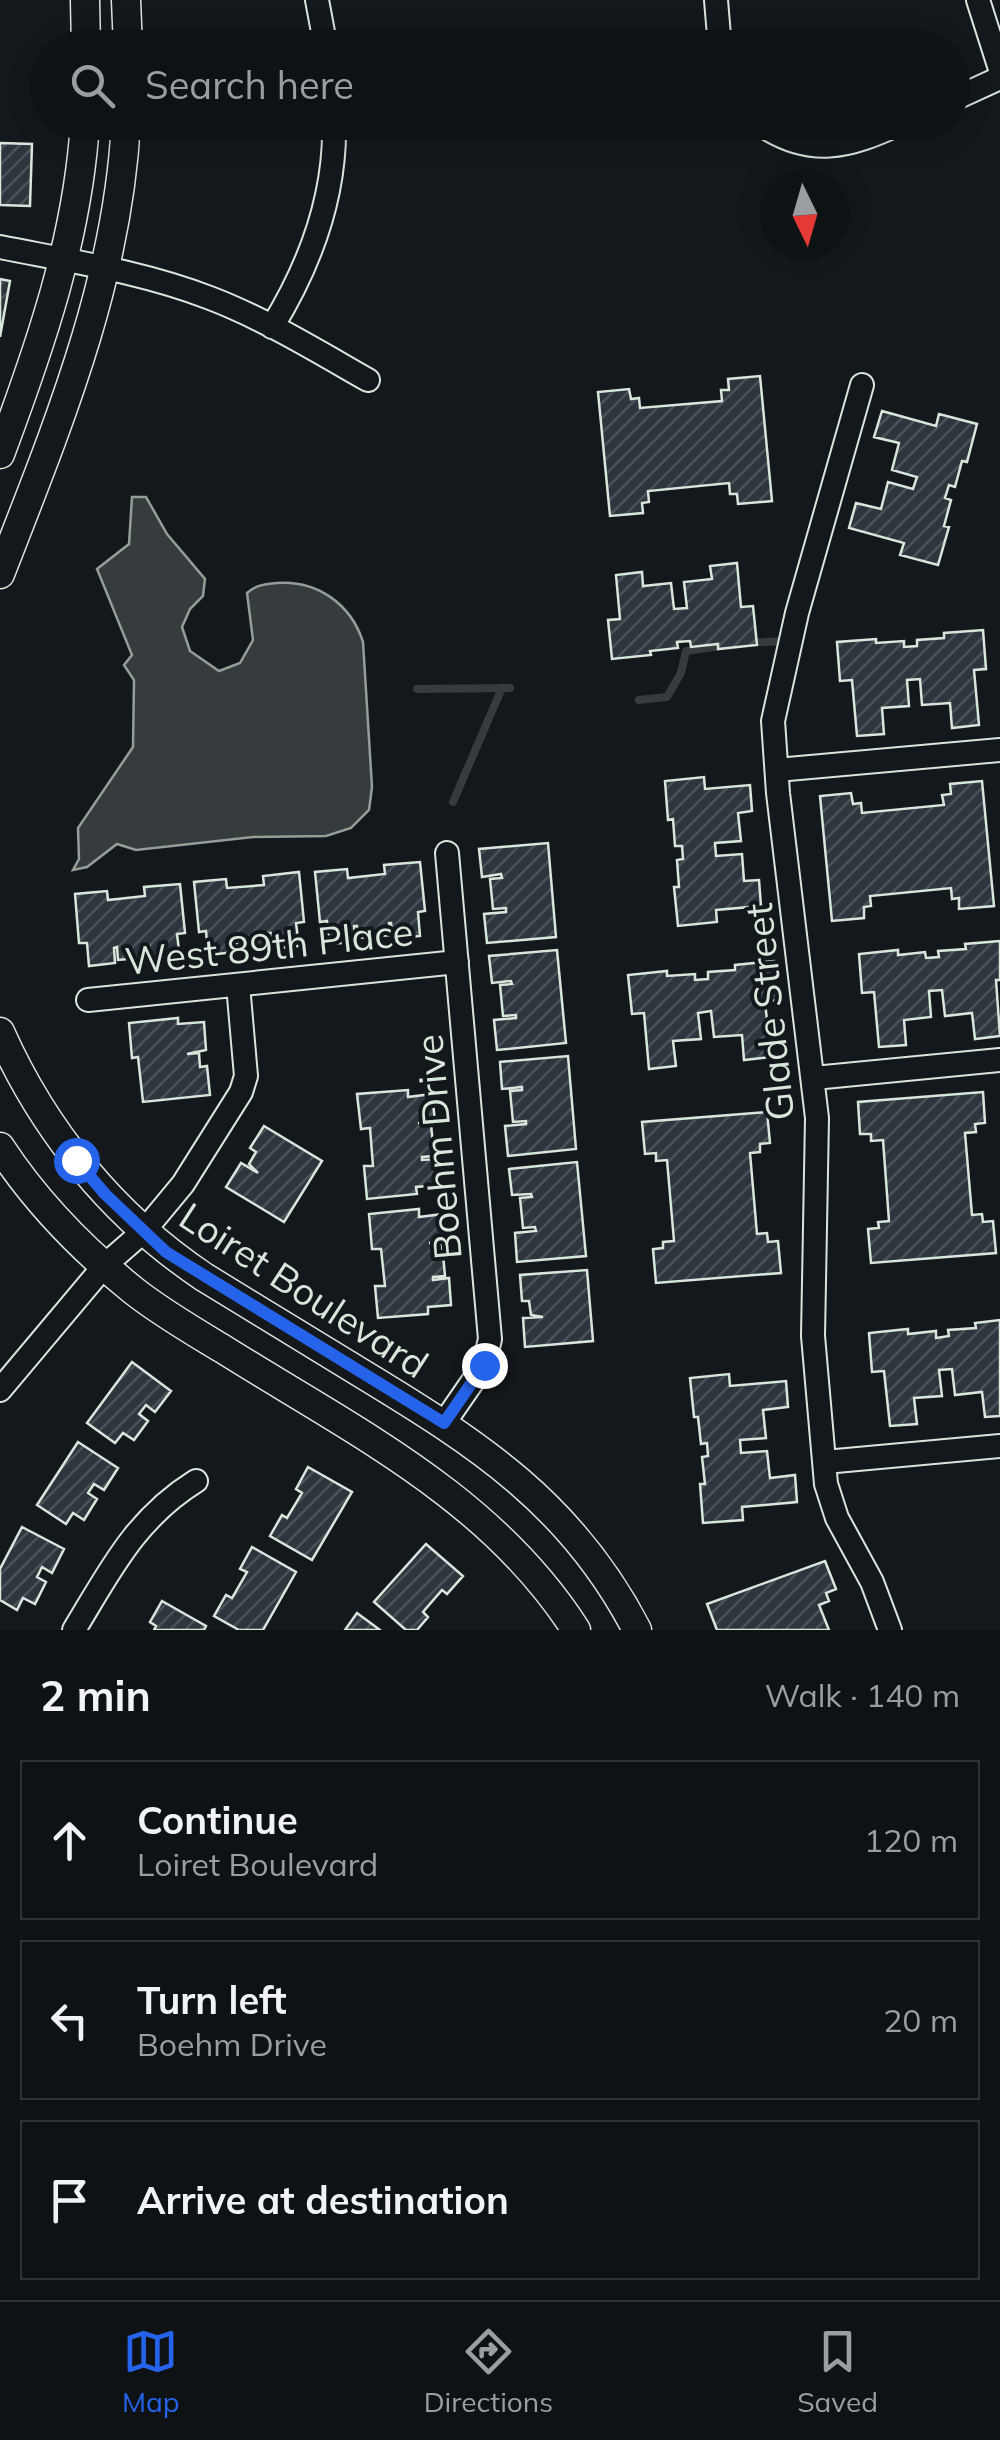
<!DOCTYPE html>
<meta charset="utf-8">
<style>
body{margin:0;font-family:Mulish,sans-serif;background:#181b1e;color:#f1f3f6}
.compass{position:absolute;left:760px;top:170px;width:90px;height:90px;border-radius:50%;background:#0f1215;box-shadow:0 5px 25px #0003;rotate:175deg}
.stop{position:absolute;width:30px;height:30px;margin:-22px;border:8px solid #2563eb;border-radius:50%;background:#fff}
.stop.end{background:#2563eb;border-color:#fff;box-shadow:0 2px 10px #0008}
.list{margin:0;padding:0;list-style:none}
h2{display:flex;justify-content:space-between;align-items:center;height:130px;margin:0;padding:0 40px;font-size:42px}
h2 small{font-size:32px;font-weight:400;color:#9b9ea0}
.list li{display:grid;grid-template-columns:65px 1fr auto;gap:30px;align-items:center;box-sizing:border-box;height:160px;margin:0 20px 20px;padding:0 20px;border:2px solid #2f3234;border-radius:0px}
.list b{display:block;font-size:38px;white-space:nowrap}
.list p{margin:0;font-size:32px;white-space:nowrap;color:#9b9ea0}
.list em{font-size:32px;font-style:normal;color:#9b9ea0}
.icon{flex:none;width:55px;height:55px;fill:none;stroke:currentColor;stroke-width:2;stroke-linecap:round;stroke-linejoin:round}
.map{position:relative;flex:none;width:1000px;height:1630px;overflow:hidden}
.search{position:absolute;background:#0f1215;box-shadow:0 5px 25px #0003;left:30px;right:30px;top:30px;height:110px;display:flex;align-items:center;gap:25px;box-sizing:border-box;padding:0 35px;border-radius:55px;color:#9b9ea0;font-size:38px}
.sheet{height:670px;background:#0f1215}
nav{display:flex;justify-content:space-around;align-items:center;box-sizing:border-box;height:140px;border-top:2px solid #2f3234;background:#0f1215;font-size:28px;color:#9b9ea0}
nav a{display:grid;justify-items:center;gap:5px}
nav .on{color:#2563eb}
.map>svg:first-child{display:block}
</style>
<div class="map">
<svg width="1000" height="1630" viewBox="0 0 1000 1630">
<defs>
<pattern id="building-hatch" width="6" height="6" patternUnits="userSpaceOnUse" patternTransform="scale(2.5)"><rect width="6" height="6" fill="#2c363c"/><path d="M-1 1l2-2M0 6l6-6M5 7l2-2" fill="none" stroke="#4a5358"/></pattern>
</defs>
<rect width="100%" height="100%" fill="#14181c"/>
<!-- water -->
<path fill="#363b3e" stroke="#939e99" stroke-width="2.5" d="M 132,497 L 146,497 L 167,534 L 205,579 L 203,596 L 190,609 L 182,627 L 190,651 L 219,671 L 240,663 L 253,640 L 247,593 C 256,585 265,584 277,583 C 317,580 351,604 363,642 L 372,787 L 369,810 L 351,828 L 326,836 L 253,837 L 136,850 L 117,844 L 87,867 L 73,870 L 79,859 L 78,828 L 133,747 L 134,680 L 124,665 L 132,655 L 97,569 L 129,544 Z"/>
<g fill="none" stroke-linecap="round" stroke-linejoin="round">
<!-- stream -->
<path stroke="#363b3e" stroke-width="8" d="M 746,643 L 784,641
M 417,689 L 510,688
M 639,700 L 667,697 L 681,673 L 686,651 L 727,645
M 453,802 L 502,688"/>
</g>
<!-- building -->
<path fill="url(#building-hatch)" stroke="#d8e6dc" stroke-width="2.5" d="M 0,143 L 32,144 L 30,206 L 0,205 Z
M 0,279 L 10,281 L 0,337 Z
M 760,376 L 772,501 L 738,504 L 737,494 L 730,494 L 729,483 L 648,491 L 649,502 L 642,503 L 643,513 L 610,516 L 598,392 L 629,389 L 631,399 L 639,398 L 640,408 L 722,401 L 721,390 L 729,390 L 728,379 Z
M 882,411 L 936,426 L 939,414 L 977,424 L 967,462 L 962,461 L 955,487 L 949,485 L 945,498 L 951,500 L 944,526 L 949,527 L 938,565 L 900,555 L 904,543 L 849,528 L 856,503 L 881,509 L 888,482 L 913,489 L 917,477 L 892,470 L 899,443 L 874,437 Z
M 737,563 L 741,607 L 753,606 L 757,645 L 718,649 L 718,644 L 691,647 L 690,641 L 677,642 L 678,648 L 650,651 L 651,655 L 612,659 L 608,620 L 620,619 L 616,575 L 642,572 L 643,586 L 671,583 L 674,609 L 687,608 L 684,582 L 712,579 L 710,566 Z
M 983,630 L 986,669 L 974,670 L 979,725 L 952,728 L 950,703 L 922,705 L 920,679 L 907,680 L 909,706 L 882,708 L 884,734 L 857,736 L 852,680 L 840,681 L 837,642 L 876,639 L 876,643 L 904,641 L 904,647 L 917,646 L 917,640 L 944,638 L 944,633 Z
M 704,777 L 705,789 L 750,785 L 752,811 L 738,813 L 741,841 L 715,843 L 716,856 L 742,854 L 744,881 L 759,880 L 761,906 L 716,910 L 717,922 L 678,926 L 674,887 L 679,887 L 677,860 L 683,859 L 682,846 L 675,846 L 673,819 L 668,820 L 665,781 Z
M 982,781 L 994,906 L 959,909 L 959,898 L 952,899 L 951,888 L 870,896 L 871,906 L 864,907 L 864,918 L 832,921 L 820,796 L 851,793 L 853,804 L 861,803 L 862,813 L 944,805 L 942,795 L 951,794 L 950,784 Z
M 548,843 L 556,937 L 487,943 L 484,914 L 506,912 L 506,908 L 493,909 L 490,879 L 502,878 L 501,874 L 482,877 L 479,849 Z
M 420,862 L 425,911 L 418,912 L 420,936 L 393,939 L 391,923 L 389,923 L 390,935 L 358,938 L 357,926 L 354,926 L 355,942 L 329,944 L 327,921 L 320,922 L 315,872 L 347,869 L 348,878 L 385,874 L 384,865 Z
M 299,872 L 304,922 L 296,923 L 299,946 L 272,949 L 271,933 L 268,933 L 269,945 L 237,949 L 236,936 L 233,936 L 235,952 L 208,955 L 206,931 L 199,932 L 194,882 L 226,879 L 227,888 L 264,885 L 263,876 Z
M 180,884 L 185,933 L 177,934 L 180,958 L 153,960 L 149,944 L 150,957 L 118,960 L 117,947 L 114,948 L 115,963 L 89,966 L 87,943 L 79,943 L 75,894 L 107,891 L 108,900 L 145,896 L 144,887 Z
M 1000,941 L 1000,980 L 996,980 L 1000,1036 L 975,1039 L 972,1013 L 945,1016 L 942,990 L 929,991 L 931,1017 L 904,1020 L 906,1045 L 879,1047 L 874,992 L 862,993 L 859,954 L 898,950 L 898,955 L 925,952 L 926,958 L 939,957 L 938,951 L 966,949 L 965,944 Z
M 557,950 L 566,1043 L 497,1050 L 494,1020 L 516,1018 L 516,1015 L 503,1016 L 500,985 L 512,984 L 511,981 L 492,983 L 489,956 Z
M 774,961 L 777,1000 L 765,1002 L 771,1057 L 744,1060 L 742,1035 L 714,1037 L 711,1011 L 698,1013 L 701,1039 L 673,1041 L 676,1066 L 649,1069 L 644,1013 L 632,1014 L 628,975 L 667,971 L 667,976 L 695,974 L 695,980 L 708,979 L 708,972 L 735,970 L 735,965 Z
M 178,1018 L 178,1024 L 204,1022 L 206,1050 L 187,1054 L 199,1053 L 200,1067 L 207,1066 L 210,1095 L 143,1102 L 138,1057 L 132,1058 L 129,1023 Z
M 568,1056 L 576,1149 L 508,1156 L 505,1126 L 526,1124 L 526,1121 L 513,1122 L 510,1091 L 522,1090 L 522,1087 L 502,1089 L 500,1062 Z
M 408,1090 L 408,1097 L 432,1094 L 435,1121 L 418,1123 L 431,1124 L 434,1156 L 422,1157 L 422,1160 L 437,1159 L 440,1185 L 416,1187 L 417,1194 L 367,1199 L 364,1166 L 373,1166 L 370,1128 L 361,1129 L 357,1094 Z
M 983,1092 L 985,1123 L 975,1124 L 976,1132 L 965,1133 L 972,1215 L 982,1214 L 983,1222 L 993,1221 L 996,1253 L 871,1263 L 868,1229 L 879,1228 L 878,1222 L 889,1221 L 883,1140 L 871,1141 L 871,1134 L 860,1134 L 858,1102 Z
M 767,1112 L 770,1143 L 760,1144 L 760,1152 L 750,1153 L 757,1234 L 767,1233 L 768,1242 L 778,1241 L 781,1273 L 656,1283 L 653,1249 L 663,1248 L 663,1242 L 674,1241 L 667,1160 L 656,1161 L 656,1153 L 645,1154 L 642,1122 Z
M 264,1126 L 322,1161 L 284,1222 L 226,1187 L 241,1163 L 258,1173 L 249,1164 L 256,1152 L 250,1148 Z
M 577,1162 L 586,1256 L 517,1262 L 515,1233 L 536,1231 L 535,1227 L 523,1228 L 520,1198 L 532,1197 L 531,1194 L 512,1195 L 509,1169 Z
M 419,1209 L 419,1217 L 443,1214 L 446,1241 L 429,1243 L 442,1244 L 445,1276 L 433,1277 L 433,1280 L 449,1278 L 451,1305 L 428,1307 L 428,1314 L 378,1318 L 375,1286 L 385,1286 L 381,1249 L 372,1249 L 369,1214 Z
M 587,1270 L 593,1341 L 525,1347 L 523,1318 L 543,1317 L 531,1315 L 529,1301 L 522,1301 L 520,1275 Z
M 1000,1320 L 1000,1416 L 985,1417 L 982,1392 L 955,1395 L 952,1369 L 939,1370 L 942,1396 L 914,1398 L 917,1424 L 890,1426 L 884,1371 L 872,1372 L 869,1333 L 908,1329 L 908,1334 L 936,1331 L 936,1338 L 949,1336 L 948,1330 L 976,1328 L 975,1323 Z
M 132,1362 L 171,1391 L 155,1412 L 146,1405 L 139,1414 L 148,1421 L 134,1440 L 123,1433 L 115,1443 L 87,1423 Z
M 729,1374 L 730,1386 L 786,1381 L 788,1407 L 763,1410 L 766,1438 L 740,1440 L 741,1453 L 767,1451 L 770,1478 L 795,1475 L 797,1502 L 742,1507 L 743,1520 L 703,1523 L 700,1484 L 705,1484 L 702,1457 L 708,1456 L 707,1443 L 701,1444 L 698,1417 L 694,1417 L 690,1378 Z
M 78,1442 L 118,1468 L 104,1490 L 94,1484 L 88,1493 L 97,1499 L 84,1520 L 73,1513 L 66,1524 L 37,1505 Z
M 308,1467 L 352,1492 L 312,1560 L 270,1536 L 282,1515 L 287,1518 L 302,1493 L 296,1489 Z
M 22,1527 L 64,1549 L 52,1573 L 42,1567 L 37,1577 L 46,1582 L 35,1604 L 23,1598 L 17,1610 L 0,1600 L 0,1569 Z
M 426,1544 L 463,1576 L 447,1594 L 442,1590 L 423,1612 L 428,1617 L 417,1630 L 406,1630 L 374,1602 Z
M 252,1547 L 296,1572 L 263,1630 L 239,1630 L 214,1616 L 226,1595 L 232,1598 L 247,1572 L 240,1569 Z
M 825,1561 L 836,1589 L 826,1593 L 829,1601 L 819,1605 L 829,1630 L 717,1630 L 707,1604 Z
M 162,1601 L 206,1626 L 204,1630 L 154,1630 L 156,1626 L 150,1622 Z
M 357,1613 L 380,1630 L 345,1630 Z"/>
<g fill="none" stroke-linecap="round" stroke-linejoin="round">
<defs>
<path id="minor" d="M 317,0 L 326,48
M 716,0 L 720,48
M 978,0 L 1000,69
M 952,100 L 1000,78
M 757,122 C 810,159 848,148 903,122
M 0,247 C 70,261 143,272 210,298 C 265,319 317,351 368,380
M 272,327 C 310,265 336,196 334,122
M 862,385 L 797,613 L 773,721 L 778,793 L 817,1118 L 813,1336 L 826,1484 L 837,1518 L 872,1582 L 890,1630
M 777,770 L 1000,750
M 88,1000 L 457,962
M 814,1078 L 1000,1060
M 0,1390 L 105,1265 L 144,1231 L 183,1184 L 241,1092 L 246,1076 L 238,985
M 444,1423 L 484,1365 L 490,1339 L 447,853
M 825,1462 L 1000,1446
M 74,1630 C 110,1571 135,1519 196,1481"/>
<path id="tertiary" d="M 85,0 L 86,48
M 126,0 L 128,48
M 0,454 C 40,347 78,238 85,122
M 0,574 C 57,427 118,282 126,122
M 0,1032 C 44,1131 113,1216 204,1277 C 256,1309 308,1341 361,1373 C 478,1444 572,1504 637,1630
M 0,1147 C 36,1202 83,1250 134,1291 C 162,1313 193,1331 223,1349 C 353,1431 491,1497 576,1630"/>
</defs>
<!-- minor casing -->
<use href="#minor" stroke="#d8e6dc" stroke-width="26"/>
<!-- tertiary casing -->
<use href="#tertiary" stroke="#d8e6dc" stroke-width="31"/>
<!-- minor -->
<use href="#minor" stroke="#14181c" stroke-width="22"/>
<!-- tertiary -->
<use href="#tertiary" stroke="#14181c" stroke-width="28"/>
</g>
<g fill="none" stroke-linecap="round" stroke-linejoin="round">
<!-- route -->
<path stroke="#2563eb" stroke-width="12" d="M 76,1160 L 105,1194 L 166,1252 L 444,1423 L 484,1365"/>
</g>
<g text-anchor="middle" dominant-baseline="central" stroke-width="8" stroke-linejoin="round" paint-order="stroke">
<!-- street labels -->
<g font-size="38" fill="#d8e6dc" stroke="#14181c">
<text transform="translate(269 946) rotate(-6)">West 89th Place</text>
<text transform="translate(769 1012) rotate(-96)">Glade Street</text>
<text transform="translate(438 1147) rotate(-95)">Boehm Drive</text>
<text transform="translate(304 1290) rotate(33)">Loiret Boulevard</text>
</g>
</g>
</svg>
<svg class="compass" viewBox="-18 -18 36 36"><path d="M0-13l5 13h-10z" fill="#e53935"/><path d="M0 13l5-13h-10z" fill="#9b9ea0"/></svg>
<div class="stop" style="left:76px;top:1160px"></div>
<div class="stop end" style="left:484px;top:1365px"></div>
<div class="search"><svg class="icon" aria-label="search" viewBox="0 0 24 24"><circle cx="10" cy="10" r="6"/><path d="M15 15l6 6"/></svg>Search here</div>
</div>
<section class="sheet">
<h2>2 min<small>Walk · 140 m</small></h2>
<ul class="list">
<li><svg class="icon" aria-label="ahead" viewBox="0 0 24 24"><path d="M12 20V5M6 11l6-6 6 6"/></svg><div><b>Continue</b><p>Loiret Boulevard</p></div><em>120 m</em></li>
<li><svg class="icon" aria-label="left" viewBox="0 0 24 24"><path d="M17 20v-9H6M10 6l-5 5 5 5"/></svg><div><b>Turn left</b><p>Boehm Drive</p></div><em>20 m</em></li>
<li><svg class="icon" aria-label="arrive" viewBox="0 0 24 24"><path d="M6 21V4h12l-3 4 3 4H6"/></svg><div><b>Arrive at destination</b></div></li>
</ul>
</section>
<nav>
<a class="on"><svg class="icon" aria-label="map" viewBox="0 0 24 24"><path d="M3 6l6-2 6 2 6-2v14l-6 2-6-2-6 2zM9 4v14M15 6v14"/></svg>Map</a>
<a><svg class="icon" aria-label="directions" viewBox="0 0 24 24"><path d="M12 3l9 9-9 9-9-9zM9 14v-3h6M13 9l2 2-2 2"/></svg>Directions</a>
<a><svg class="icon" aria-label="saved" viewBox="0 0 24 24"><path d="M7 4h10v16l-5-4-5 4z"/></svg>Saved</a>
</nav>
